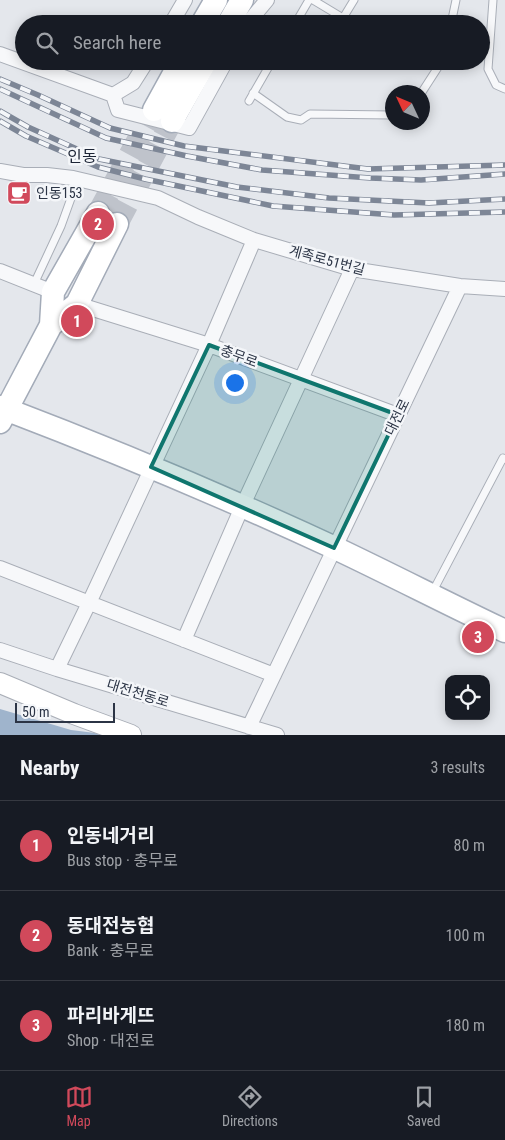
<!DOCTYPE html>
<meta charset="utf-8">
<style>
body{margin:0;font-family:"Roboto Condensed","Noto Sans KR",sans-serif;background:#20242c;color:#f1f3f6}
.controls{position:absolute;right:15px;bottom:15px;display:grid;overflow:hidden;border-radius:10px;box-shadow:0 2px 12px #0003}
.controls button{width:45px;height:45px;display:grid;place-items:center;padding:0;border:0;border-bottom:1px solid #363941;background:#171b24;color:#f1f3f6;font:25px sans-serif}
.compass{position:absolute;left:385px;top:85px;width:45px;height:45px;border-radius:50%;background:#171b24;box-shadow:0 2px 12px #0003;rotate:314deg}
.scale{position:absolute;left:15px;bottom:12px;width:100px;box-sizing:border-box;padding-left:5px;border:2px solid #2b3445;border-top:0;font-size:14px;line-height:18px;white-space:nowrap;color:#2b3445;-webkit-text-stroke:4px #f4f6f9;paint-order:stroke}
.you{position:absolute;left:234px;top:382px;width:18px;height:18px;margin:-12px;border:4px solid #fff;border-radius:50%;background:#1a73e8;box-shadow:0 0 0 8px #1a73e833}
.badge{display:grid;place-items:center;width:32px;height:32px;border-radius:50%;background:#d1495b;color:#fff;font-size:16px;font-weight:700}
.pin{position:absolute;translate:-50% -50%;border:2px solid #fff;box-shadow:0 1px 5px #0006}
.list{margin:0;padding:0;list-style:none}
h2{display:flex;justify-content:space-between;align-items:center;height:65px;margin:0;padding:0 20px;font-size:21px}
h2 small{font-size:16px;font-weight:400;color:#9ea1a6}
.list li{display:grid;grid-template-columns:32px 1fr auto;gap:15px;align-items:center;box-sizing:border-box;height:90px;padding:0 20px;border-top:1px solid #363941}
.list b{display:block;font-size:19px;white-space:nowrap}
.list p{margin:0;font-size:16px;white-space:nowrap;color:#9ea1a6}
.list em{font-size:16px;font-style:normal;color:#9ea1a6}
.icon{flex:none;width:28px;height:28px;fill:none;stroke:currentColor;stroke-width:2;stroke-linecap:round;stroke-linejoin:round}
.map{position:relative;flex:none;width:505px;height:735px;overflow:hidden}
.search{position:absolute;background:#171b24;box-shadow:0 2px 12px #0003;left:15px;right:15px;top:15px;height:55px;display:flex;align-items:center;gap:12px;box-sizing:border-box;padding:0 18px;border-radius:28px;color:#9ea1a6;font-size:19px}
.sheet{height:335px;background:#171b24}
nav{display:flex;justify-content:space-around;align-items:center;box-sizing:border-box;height:70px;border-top:1px solid #363941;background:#171b24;font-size:14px;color:#9ea1a6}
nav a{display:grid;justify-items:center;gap:2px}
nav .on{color:#d1495b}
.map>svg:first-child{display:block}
</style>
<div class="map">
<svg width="505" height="735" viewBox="0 0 505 735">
<rect width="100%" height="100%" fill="#e4e7ec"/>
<!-- water -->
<path fill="#9fb4cc" d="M 0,709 L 71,730 L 95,733 L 100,735 L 0,735 Z"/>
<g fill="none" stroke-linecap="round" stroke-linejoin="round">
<!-- primary-tunnel -->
<path stroke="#bfc3cb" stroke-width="22" stroke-dasharray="22 11" stroke-linecap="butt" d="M 98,213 L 154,110
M 117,224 L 172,121"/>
<defs>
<path id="service" d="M 313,0 L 343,18 L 354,0
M 493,0 L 488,69 L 496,85 L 505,89
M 295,24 L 309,0
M 451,24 L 456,0
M 422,92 L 442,61
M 253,93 L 287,117 L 301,120 L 310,114 L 392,115
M 249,101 L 272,61
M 34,284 L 61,226 L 74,190 L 73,178
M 432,593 L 503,458 L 505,459"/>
<path id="minor" d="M 171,24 L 185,0
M 247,24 L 267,0
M 0,54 L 113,95 L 118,110 L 189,128 L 226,61
M 113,95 L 133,83 L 147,61
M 0,171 L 23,175 L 47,175 L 73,178 L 158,198 L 198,217 L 254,240 L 352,269 L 460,286 L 505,289
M 0,271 L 53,292
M 77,304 L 209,345 L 398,415
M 0,568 L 274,675
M 184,640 L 242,507 L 352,269
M 0,650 L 57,669 L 277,735
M 57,669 L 89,603 L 209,345 L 254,240
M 249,727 L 460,286"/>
<path id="secondary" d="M 0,683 L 74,714 L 131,735"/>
<path id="primary" d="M 202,24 L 216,0
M 228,24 L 242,0
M 154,110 L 181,61
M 172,121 L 206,61
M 51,325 L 53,292 L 98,213
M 0,407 C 113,450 225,497 335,548 C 392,575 448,604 505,631
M 0,422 L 51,325 L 77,304 L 117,224"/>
</defs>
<!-- service casing -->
<use href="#service" stroke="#a9aeb7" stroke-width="9"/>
<!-- minor casing -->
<use href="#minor" stroke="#a9aeb7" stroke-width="16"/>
<!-- secondary casing -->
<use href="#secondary" stroke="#a9aeb7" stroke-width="22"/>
<!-- primary casing -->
<use href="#primary" stroke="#a3abb8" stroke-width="25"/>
<!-- service -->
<use href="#service" stroke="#f7f8fa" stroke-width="7"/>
<!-- minor -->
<use href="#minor" stroke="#f7f8fa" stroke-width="14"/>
<!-- secondary -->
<use href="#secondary" stroke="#fff" stroke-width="20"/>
<!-- primary -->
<use href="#primary" stroke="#fff" stroke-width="22"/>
<defs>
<path id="rail" d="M 0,79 L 38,95 L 110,128 L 184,146 L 368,169 L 505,165
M 0,89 L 106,138 L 187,156 L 262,170 L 370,178 L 421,180 L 505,174
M 0,111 L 28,127 L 99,159 L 237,187 L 329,198 L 429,203 L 505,199
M 0,121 L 26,136 L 98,167 L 145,179 L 273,206 L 394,215 L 505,212"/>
</defs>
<!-- rail casing -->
<use href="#rail" stroke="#7d8696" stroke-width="5.5"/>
<!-- rail -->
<use href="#rail" stroke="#f4f6f9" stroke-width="4" stroke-dasharray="11" stroke-linecap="butt"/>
</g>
<!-- marked area -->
<path fill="#0f766e" fill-opacity="0.2" stroke="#0f766e" stroke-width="4" stroke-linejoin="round" d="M 209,345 L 398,415 L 334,548 L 151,467 Z"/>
<!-- icons -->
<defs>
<symbol id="cafe-square" viewBox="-11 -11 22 22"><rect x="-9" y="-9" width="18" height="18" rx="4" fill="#d1495b" stroke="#f4f6f9"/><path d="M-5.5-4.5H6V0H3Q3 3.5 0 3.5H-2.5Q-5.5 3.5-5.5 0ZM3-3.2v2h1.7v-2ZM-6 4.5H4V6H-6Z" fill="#fff"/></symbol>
</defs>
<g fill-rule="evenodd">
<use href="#cafe-square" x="5" y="179" width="28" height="28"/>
</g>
<g text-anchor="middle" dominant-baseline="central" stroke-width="5" stroke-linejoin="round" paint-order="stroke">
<!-- poi labels -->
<g font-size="14" fill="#2b3445" stroke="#f4f6f9" text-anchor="start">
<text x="36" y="193">인동153</text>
</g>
<!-- street labels -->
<g font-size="14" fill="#2b3445" stroke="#f4f6f9">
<text transform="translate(327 260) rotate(15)">계족로51번길</text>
<text transform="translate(239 356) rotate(20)">충무로</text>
<text transform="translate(397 417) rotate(-64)">대전로</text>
<text transform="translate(138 693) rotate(17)">대전천동로</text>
</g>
<!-- quarter labels -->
<g font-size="16" fill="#1d2536" stroke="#f4f6f9">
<text x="82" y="156">인동</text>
</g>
</g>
</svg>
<div class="controls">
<button><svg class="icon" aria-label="locate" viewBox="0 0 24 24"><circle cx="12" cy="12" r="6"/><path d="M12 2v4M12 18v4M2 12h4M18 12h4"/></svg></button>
</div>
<svg class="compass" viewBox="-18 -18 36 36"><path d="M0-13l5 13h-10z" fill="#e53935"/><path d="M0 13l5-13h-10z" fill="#9ea1a6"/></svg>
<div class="scale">50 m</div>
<div class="you"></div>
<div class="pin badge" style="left:77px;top:321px">1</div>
<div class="pin badge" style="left:98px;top:224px">2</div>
<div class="pin badge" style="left:478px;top:637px">3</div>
<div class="search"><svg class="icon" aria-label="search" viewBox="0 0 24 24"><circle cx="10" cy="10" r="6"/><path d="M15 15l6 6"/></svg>Search here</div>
</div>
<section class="sheet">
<h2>Nearby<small>3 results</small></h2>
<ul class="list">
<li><span class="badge">1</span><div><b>인동네거리</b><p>Bus stop · 충무로</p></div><em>80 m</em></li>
<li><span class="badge">2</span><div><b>동대전농협</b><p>Bank · 충무로</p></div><em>100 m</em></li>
<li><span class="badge">3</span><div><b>파리바게뜨</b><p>Shop · 대전로</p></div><em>180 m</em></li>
</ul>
</section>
<nav>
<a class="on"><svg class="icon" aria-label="map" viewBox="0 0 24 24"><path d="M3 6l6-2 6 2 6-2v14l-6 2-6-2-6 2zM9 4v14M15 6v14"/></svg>Map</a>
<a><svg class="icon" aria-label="directions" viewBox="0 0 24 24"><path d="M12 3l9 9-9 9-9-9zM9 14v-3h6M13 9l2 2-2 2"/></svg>Directions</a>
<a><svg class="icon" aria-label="saved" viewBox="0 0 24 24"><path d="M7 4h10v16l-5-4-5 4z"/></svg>Saved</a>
</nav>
